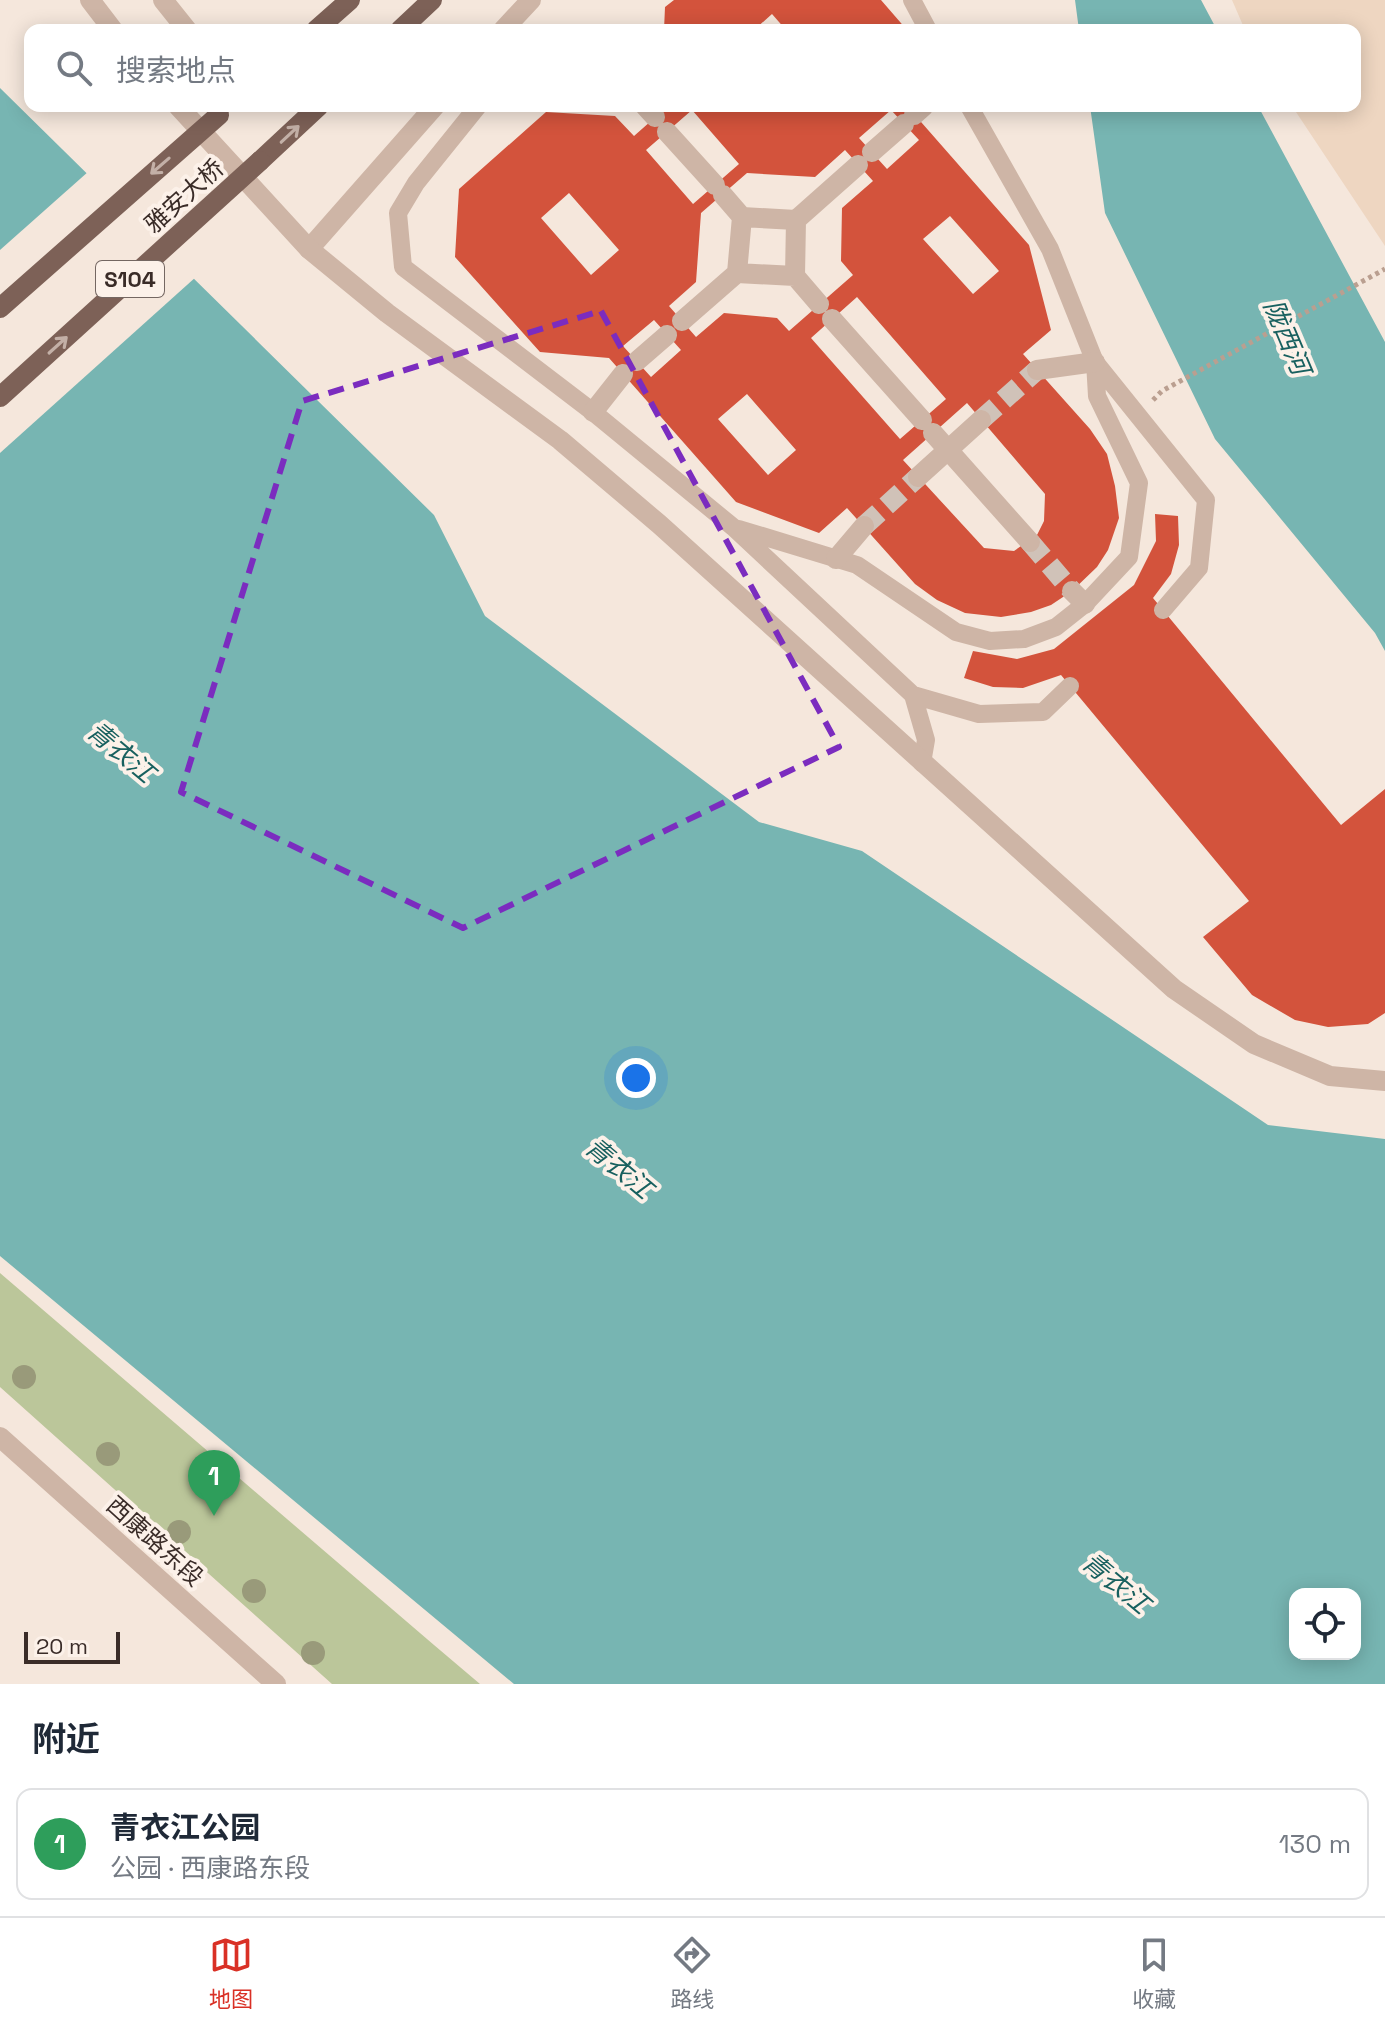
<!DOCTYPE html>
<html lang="zh">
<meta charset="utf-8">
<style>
body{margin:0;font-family:"Space Grotesk","Noto Sans SC",sans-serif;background:#f2f2f3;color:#1f2937}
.controls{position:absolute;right:24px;bottom:24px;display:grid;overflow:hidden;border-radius:16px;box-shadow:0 4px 20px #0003}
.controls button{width:72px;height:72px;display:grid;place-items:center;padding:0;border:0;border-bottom:2px solid #e0e1e3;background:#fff;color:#1f2937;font:40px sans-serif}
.scale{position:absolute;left:24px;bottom:20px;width:96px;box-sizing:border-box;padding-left:8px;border:4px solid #3a2c28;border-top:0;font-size:22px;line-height:28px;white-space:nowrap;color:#3a2c28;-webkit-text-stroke:6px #fcf1e9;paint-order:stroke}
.you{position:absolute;left:636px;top:1078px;width:28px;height:28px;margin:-20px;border:6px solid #fff;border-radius:50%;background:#1a73e8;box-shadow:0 0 0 12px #1a73e833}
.badge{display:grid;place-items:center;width:52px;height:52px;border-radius:50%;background:#d93025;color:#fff;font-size:26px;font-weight:700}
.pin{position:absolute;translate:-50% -66px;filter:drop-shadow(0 2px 4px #0008)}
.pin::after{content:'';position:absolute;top:42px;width:28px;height:24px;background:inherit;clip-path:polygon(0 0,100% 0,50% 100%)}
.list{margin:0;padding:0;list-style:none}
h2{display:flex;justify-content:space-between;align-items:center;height:104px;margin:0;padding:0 32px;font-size:34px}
h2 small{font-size:26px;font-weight:400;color:#747a83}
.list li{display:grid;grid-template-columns:52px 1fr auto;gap:24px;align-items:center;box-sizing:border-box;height:112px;margin:0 16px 16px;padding:0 16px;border:2px solid #e0e1e3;border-radius:16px}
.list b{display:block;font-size:30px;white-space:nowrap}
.list p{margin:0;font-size:26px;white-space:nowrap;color:#747a83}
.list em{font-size:26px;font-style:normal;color:#747a83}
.icon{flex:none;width:44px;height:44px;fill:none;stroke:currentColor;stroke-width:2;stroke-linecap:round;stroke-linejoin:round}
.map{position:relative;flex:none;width:1385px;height:1684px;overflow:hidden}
.search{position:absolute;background:#fff;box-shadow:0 4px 20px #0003;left:24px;right:24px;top:24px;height:88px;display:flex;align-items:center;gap:20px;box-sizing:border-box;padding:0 28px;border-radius:16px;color:#747a83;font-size:30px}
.sheet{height:232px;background:#fff}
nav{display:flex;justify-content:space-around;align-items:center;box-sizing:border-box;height:112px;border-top:2px solid #e0e1e3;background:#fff;font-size:22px;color:#747a83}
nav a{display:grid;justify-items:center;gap:4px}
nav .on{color:#d93025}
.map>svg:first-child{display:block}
</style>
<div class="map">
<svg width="1385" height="1684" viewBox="0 0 1385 1684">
<rect width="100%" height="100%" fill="#f5e7dc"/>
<!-- green -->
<path fill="#bbc69a" d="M 0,1273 L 434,1645 L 480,1684 L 332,1684 L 0,1387 Z"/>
<!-- plaza -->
<path fill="#eed6c1" d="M 1232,0 L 1385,0 L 1385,246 L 1292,106 L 1355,106 L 1355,30 L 1245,30 Z"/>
<!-- water -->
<path fill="#77b5b2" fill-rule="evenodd" d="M 1075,0 L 1201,0 L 1217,30 L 1079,30 Z
M 0,88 L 434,515 L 485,616 L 759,822 L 862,851 L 1268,1125 L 1385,1139 L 1385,1684 L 514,1684 L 0,1256 ZM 1295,1594 L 1355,1594 L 1355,1654 L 1295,1654 Z
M 1090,106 L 1258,106 L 1385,342 L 1385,651 L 1375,633 L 1215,439 L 1105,213 Z"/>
<!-- pier -->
<path fill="#f5e7dc" d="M 89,171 L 197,276 L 0,453 L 0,250 Z"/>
<!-- building -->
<path fill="#d3533c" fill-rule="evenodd" d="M 674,0 L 881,0 L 907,30 L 786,30 L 772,14 L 754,30 L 664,30 L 665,7 Z
M 668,106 L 907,106 L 1029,245 L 1051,330 L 1023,354 L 1090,429 L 1107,454 L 1115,486 L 1119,518 L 1108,550 L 1097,567 L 1072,591 L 1051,605 L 1031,612 L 1001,617 L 965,613 L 937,600 L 915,584 L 847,508 L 819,533 L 736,502 L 609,358 L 540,352 L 455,257 L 459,189 L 546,112 L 615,116 L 634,136 ZM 692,110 L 739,164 L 693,204 L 646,150 ZM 891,110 L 919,140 L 887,169 L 859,138 ZM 845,150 L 873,181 L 842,208 L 841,261 L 853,275 L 789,331 L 777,318 L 724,313 L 696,337 L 669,306 L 696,282 L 701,213 L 747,173 L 815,177 ZM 569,193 L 619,250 L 591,275 L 541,218 ZM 950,216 L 999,271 L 973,294 L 923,239 ZM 857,297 L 946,399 L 900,439 L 811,338 ZM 654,320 L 681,350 L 651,377 L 623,346 ZM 747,394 L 796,450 L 768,475 L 718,419 ZM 967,403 L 1045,494 L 1044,521 L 1037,535 L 1014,551 L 984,548 L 903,460 Z
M 1155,514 L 1178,516 L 1179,545 L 1171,574 L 1153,598 L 1341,825 L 1385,789 L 1385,1013 L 1368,1024 L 1328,1027 L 1295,1020 L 1252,995 L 1203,937 L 1249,901 L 1061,675 L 1023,688 L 993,687 L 964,678 L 973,651 L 1017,659 L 1054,649 L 1134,585 L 1156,541 Z"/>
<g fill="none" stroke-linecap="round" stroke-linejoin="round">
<!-- pedestrian-tunnel -->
<path stroke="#d0c2b8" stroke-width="20" stroke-dasharray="20 10" stroke-linecap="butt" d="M 981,420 L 1037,370
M 864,526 L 918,477
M 1030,542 L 1072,591"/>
<!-- path -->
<path stroke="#ba9f90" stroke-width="5" stroke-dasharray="4 4" stroke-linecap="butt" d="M 1153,400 L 1162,391 L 1385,269"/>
<!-- service -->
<path stroke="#ceb5a6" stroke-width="18" d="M 912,0 L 928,30
M 478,106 L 416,183 L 398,213 L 403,267 L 593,412 L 733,527 L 913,695 L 926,740 L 922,763
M 969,106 L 1050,249 L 1095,362 L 1206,500 L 1199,568 L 1163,610
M 739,529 L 857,565 L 956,632 L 990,641 L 1024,639 L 1056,627 L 1085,604 L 1129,557 L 1139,483 L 1097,396 L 1095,362
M 913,695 L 979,714 L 1043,712 L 1070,686"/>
<!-- pedestrian -->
<path stroke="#ceb5a6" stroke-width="20" d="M 645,106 L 655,117
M 914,115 L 924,106
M 667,132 L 715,185
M 872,152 L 904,124
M 723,195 L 742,217
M 796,220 L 858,165
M 795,276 L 819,304
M 832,319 L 922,420
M 682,321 L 737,273 L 742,217 L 796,220 L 795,276 L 737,273
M 637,361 L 667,335
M 1037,370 L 1095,362
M 593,412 L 623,374
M 933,433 L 1030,542
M 918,477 L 981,420
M 836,559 L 864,526
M 1072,591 L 1085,604"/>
<!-- minor -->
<path stroke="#ceb5a6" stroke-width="20" d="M 503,30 L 531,0
M 309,249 L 435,106"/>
<!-- tertiary -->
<path stroke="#ceb5a6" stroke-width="20" d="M 90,0 L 113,30
M 163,0 L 187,30
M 178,106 L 309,249 L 387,313 L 560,440 L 659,524 L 1174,989 L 1254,1044 L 1330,1076 L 1385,1081
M 0,1437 L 276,1684"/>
<!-- primary -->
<path stroke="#7d6157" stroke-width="20" d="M 316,30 L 350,0
M 400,30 L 432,0
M 260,161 L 319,106"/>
<!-- primary-bridge -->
<path stroke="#7d6157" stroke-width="20" d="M 0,308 L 219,115
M 0,397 L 260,161"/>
</g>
<!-- trees -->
<g fill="#999a7a">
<circle cx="24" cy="1377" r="12"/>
<circle cx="108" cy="1454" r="12"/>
<circle cx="179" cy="1532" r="12"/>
<circle cx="254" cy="1591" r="12"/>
<circle cx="313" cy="1653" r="12"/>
</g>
<!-- one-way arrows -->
<defs><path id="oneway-shaft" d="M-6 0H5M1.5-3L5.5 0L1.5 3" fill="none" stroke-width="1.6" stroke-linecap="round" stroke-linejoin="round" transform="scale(2)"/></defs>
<g stroke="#c3b0a7">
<use href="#oneway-shaft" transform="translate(290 134) rotate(-43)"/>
<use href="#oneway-shaft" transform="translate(160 166) rotate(139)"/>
<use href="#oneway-shaft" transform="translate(58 345) rotate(-42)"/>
</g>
<!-- marked area -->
<path fill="none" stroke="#7b2cbf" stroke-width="6" stroke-dasharray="16 10" stroke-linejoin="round" d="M 601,311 L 839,747 L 463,928 L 181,792 L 302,401 Z"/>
<g text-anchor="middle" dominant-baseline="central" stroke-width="8" stroke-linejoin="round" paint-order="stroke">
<!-- shield labels -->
<rect fill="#fcf1e9" stroke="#746762" stroke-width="2" x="96" y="261" width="68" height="36" rx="6"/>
<g font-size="22" font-weight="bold" fill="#3a2c28">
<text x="130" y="279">S104</text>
</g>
<!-- street labels -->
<g font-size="24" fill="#3a2c28" stroke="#fcf1e9">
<text transform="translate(184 196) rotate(-42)">雅安大桥</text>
<text transform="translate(155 1541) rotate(42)">西康路东段</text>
</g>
<!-- water labels -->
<g font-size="26" font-style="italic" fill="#18605f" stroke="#fcf1e9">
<text transform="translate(1287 337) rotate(67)">陇西河</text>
<text transform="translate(121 752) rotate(40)">青衣江</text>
<text transform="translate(619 1168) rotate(40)">青衣江</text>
<text transform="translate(1116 1583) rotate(40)">青衣江</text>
</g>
</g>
</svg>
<div class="controls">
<button><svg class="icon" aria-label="locate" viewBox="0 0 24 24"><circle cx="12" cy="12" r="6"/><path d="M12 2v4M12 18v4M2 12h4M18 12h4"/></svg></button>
</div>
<div class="scale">20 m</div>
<div class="you"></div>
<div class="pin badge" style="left:214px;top:1516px;background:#2e9e5b">1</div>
<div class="search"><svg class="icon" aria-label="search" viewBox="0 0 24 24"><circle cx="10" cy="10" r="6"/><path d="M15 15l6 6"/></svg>搜索地点</div>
</div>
<section class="sheet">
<h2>附近<small></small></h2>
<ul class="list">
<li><span class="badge" style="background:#2e9e5b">1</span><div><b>青衣江公园</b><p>公园 · 西康路东段</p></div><em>130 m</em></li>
</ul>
</section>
<nav>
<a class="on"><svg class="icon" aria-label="map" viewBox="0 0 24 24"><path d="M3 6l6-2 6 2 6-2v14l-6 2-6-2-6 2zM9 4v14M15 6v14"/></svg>地图</a>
<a><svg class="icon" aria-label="directions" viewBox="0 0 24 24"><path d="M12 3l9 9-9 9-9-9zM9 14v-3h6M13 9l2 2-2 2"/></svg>路线</a>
<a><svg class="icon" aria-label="saved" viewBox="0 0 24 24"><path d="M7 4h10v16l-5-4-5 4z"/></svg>收藏</a>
</nav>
